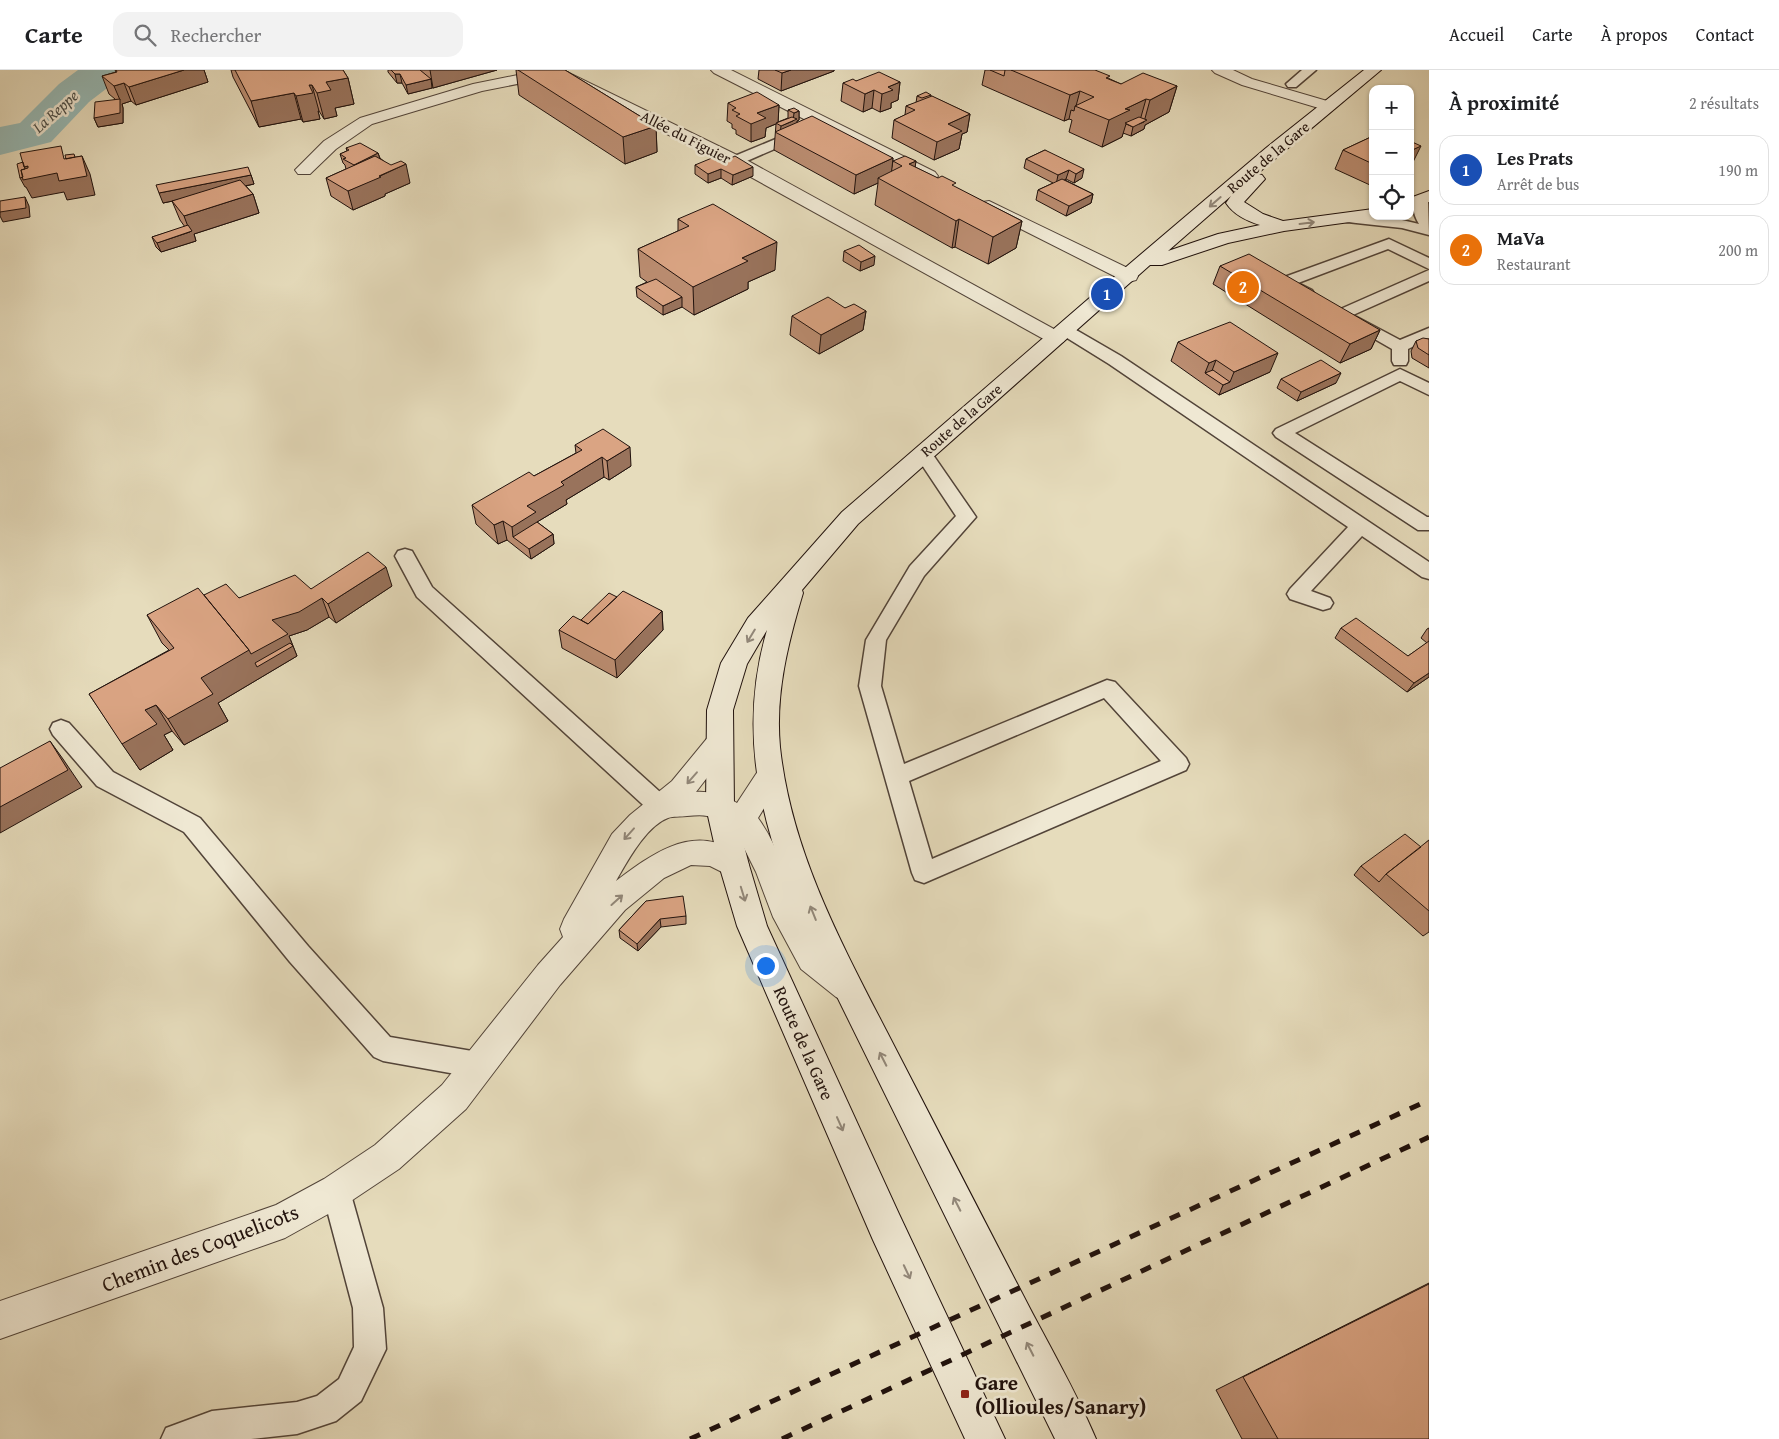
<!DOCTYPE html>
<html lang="fr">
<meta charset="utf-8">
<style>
body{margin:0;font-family:"Gentium Book Plus",serif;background:#f2f2f2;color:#202124}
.controls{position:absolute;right:15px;top:15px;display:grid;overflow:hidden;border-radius:10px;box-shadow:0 1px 4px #0004}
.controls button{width:45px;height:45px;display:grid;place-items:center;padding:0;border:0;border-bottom:1px solid #e0e0e0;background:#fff;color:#202124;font:25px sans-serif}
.you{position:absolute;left:765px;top:895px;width:18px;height:18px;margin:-12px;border:4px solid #fff;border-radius:50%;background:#1a73e8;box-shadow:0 0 0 8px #1a73e833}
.badge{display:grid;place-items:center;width:32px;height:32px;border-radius:50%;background:#0b8043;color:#fff;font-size:16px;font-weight:700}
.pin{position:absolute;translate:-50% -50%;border:2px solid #fff;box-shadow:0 1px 5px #0006}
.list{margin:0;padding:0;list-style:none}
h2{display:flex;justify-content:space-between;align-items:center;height:65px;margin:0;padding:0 20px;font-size:21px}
h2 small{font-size:16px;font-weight:400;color:#757577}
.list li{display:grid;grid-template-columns:32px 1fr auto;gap:15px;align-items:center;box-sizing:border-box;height:70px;margin:0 10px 10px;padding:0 10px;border:1px solid #e0e0e0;border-radius:15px}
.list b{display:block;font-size:19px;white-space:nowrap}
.list p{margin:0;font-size:16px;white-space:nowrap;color:#757577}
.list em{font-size:16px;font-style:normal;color:#757577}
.icon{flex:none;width:28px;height:28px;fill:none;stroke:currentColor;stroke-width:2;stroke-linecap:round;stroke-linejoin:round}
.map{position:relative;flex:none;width:1429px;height:1369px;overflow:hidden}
header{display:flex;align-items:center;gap:30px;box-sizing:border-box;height:70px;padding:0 25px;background:#fff;border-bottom:1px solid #e0e0e0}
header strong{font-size:24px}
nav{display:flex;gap:28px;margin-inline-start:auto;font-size:18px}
.search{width:350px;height:45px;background:#f2f2f2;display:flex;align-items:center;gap:12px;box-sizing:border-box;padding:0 18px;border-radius:15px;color:#757577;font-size:19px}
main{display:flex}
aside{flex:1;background:#fff}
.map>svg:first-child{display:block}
</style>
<header>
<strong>Carte</strong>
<div class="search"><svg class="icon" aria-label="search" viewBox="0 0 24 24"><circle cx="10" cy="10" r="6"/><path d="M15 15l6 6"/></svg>Rechercher</div>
<nav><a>Accueil</a><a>Carte</a><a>À propos</a><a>Contact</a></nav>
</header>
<main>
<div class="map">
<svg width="1429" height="1369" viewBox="0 0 1429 1369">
<rect width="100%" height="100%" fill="#e6dcbc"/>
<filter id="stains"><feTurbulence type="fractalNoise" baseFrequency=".004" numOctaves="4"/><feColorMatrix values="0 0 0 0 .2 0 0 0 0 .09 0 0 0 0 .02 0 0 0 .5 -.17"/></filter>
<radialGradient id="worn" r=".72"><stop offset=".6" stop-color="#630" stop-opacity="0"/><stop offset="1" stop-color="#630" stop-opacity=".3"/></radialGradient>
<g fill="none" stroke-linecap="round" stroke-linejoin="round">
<!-- river -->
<path fill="#97bab6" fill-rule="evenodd" d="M 78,0 L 125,0 L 119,9 L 89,32 L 51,72 L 0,85 L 0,57 L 20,53 L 59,14 Z"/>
<defs>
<path id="service" d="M 1302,0 L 1316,0 L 1296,17 L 1288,17 L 1286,14 Z
M 802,58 L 809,62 L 807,65 L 740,94 L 735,95 L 728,91 L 730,88 Z
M 1421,127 L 1426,128 L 1428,131 L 1429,165 L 1402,158 L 1347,152 L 1342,151 L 1340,148 L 1342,145 L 1347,144 L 1402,150 L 1419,154 C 1414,146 1411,136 1416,128 Z
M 1389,169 L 1429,188 L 1429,199 L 1388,179 L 1298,213 L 1312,220 L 1314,223 L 1312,226 C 1301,229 1284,221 1277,212 L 1279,209 Z
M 1429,200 L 1429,211 L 1353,245 L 1400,270 L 1429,258 L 1429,269 L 1408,279 L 1408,291 L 1406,295 L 1394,295 L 1392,291 L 1392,279 L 1345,252 L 1343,248 L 1336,247 L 1334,244 L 1336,241 Z
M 1065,255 L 1071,257 L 1121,286 L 1429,492 L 1429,509 L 1422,507 L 1362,466 L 1311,521 L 1330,528 L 1333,533 L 1330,538 L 1323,540 L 1290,529 L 1287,524 L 1290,519 L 1348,457 L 1109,294 L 1059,263 L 1057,260 L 1059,257 Z
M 1400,299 L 1429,313 L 1429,325 L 1400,311 L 1295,363 L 1427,447 L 1429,447 L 1429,460 L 1418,460 L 1276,367 L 1273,363 L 1276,359 Z
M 923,377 L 929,379 L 976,447 L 924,506 L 886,570 L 881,616 L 904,694 L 1107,610 L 1115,612 L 1186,688 L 1189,694 L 1186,700 L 924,813 L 915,810 L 912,803 L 859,616 L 866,570 L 869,565 L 910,496 L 956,446 L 914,383 L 917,379 ZM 1104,628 L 1161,691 L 932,789 L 909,711 Z
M 405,479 L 412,481 L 432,517 L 669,730 L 673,737 L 669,744 L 661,747 L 653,744 L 417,527 L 395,486 L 398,481 Z
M 61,650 L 69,653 L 113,702 L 200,748 L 308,876 L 390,967 L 478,982 L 488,986 L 492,995 L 488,1004 L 478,1008 L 383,991 L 374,987 L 290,892 L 184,762 L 97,716 L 53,665 L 50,659 L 53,653 Z
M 336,1107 L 346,1111 L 350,1121 L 383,1238 L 386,1279 L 361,1331 L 336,1351 L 297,1364 L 251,1369 L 161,1369 L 166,1358 L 212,1341 L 297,1332 L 317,1326 L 339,1309 L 354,1277 L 353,1238 L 322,1121 L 326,1111 Z"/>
<path id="minor" d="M 542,0 L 563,0 L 741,87 L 1063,264 L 1066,268 L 1063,272 L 1056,274 L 1049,272 L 729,95 L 553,7 L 482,21 L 372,54 L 336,79 L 310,104 L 298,104 L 295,100 L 324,71 L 360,48 L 473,14 Z
M 711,0 L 731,0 L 935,102 L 938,106 L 935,110 L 929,111 L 923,110 L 714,3 Z
M 1212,0 L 1233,0 L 1252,9 L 1334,33 L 1336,36 L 1334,39 L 1322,39 L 1242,15 L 1215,3 Z
M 989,131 L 1136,202 L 1138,206 L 1136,210 L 1129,212 L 1122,210 L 983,140 L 980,136 L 983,132 Z
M 719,663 L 729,666 L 733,674 L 696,722 C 710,721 725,726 737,733 L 760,698 L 770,695 L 780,698 L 784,706 L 758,748 C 777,774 785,804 797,833 C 804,848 813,864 822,877 C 833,893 853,896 863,917 L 858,927 L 847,932 L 836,927 L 801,899 L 773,847 L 756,802 L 738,766 L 728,770 L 718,767 L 714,758 L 718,750 C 708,744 698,745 687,746 C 681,747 673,746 668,748 C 646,756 627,792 616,811 C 648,787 688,756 729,778 C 738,783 744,785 749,795 L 744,804 L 734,808 L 710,796 L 691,795 L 664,808 L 625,840 L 560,915 L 466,1039 L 399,1099 L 348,1133 L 285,1168 L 0,1269 L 0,1231 L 276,1135 L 324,1109 L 375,1075 L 442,1015 L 538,895 L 563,867 L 560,859 L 564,849 L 612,764 L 630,745 L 672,711 L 709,666 Z"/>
<path id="secondary" d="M 1364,0 L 1381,0 L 1257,104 L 1262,105 L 1265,109 L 1244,132 L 1263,144 L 1283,151 L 1373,139 L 1373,146 L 1380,146 L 1379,148 L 1284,161 L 1228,173 L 1162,195 L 1150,195 L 858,454 L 802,520 L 803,523 C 788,573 775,624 780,677 C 791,780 840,871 887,962 C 932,1049 977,1137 1023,1225 C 1047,1272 1075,1319 1096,1369 L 1055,1369 L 816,884 C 768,778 733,676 767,560 L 747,594 L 733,640 L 734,737 L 749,795 L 767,856 L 899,1144 L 1005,1369 L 965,1369 L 873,1170 L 737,856 L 719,795 L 706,737 L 707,640 L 721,593 L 748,548 L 842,442 L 1086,231 L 1266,78 ZM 1231,126 L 1226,133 C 1234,145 1247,151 1260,155 L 1218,164 L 1168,181 Z
M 1429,121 L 1429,132 L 1410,139 L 1410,128 Z"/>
</defs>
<!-- service casing -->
<use href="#service" stroke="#524439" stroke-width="3"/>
<!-- minor casing -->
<use href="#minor" stroke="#524439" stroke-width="2"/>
<!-- secondary casing -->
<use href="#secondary" stroke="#21120d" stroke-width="2"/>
<!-- service -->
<use href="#service" fill="#efe8d3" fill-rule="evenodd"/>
<!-- minor -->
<use href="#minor" fill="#efe8d3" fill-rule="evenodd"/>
<!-- secondary -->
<use href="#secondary" fill="#efe8d3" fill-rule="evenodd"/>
<!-- rail -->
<path stroke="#21120d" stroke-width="5" stroke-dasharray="11 11" stroke-linecap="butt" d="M 690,1369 L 1429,1030
M 782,1369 L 1429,1067"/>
</g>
<!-- wall -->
<path fill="#bb8d71" stroke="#21120d" d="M 115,0 L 204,0 L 208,12 L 136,35 L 131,31 L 122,34 L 123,38 L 123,53 L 98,57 L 94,48 L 115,29 L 109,24 L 102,6 L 116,2 Z
M 231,0 L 343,0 L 348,8 L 354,34 L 335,38 L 337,46 L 324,49 L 319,41 L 318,41 L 320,49 L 303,52 L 301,49 L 259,57 L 233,7 Z
M 388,0 L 497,0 L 433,18 L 432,18 L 408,24 L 402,13 L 397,13 L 388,2 Z
M 516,0 L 565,0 L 656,56 L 657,82 L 625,94 L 519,25 Z
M 759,0 L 834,0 L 834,1 L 781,21 L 758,9 Z
M 985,0 L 1095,0 L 1110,9 L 1121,14 L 1177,16 L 1169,42 L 1145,55 L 1144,59 L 1131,66 L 1123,63 L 1122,67 L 1102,77 L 1069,62 L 1072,50 L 1069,49 L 1064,51 L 982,15 Z
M 856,11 L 900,12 L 898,30 L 891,33 L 891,38 L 880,42 L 872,38 L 863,42 L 841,31 L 843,13 Z
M 931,25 L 931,26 L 970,44 L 967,62 L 962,64 L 959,79 L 934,90 L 892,68 L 894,50 L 905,45 L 906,36 L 916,33 L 917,26 Z
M 728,33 L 779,35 L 778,52 L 788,48 L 788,40 L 799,41 L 799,50 L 797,51 L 797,53 L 893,88 L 891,101 L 893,91 L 916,91 L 915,97 L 1022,151 L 1016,178 L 988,194 L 955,177 L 952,178 L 875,135 L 878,113 L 854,124 L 774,80 L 776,54 L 766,58 L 765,67 L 751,72 L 736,64 L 736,60 L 732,58 L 732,54 L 727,51 Z
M 1373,66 L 1373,114 L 1370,115 L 1335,99 L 1343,80 Z
M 346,78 L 378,83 L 380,88 L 410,113 L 385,124 L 385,126 L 353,140 L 331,126 L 326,108 L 346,99 L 345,95 L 343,93 L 340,84 L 347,81 Z
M 1045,80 L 1082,108 L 1074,113 L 1066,109 L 1065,110 L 1093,124 L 1091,133 L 1066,146 L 1036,130 L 1038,120 L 1053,113 L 1024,98 L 1026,89 Z
M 731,88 L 753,106 L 732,115 L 721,108 L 708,113 L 695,104 L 695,95 Z
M 251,105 L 254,114 L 246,116 L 253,124 L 259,143 L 194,164 L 196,171 L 161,182 L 156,177 L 152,167 L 185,157 L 180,150 L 172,131 L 178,130 L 163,133 Z
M 678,149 L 775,200 L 748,212 L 748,219 L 694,245 L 682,237 L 663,245 L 637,227 L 636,217 L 647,212 L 640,207 L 638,179 L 678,161 Z
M 844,181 L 874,195 L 860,201 L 843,191 Z
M 1220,196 L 1380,260 L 1371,279 L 1340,293 L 1213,214 Z
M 845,238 L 866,241 L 863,260 L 819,284 L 790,265 L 792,246 Z
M 1429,269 L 1429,298 L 1412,288 L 1411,281 L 1416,271 Z
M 1178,272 L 1270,302 L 1219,325 L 1171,291 Z
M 1281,309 L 1336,313 L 1297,331 L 1277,318 Z
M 575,375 L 631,396 L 609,410 L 604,407 L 566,430 L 567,434 L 537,452 L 553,464 L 554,474 L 531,489 L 507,470 L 498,474 L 476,454 L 472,435 L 534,406 L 576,383 Z
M 392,516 L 336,553 L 329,547 L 307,560 L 289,566 L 297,586 L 218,633 L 228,651 L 184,675 L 172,661 L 164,665 L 173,680 L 140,700 L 89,624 L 169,580 L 162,573 L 147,545 L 204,525 L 239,528 L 311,519 Z
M 617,527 L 662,541 L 663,560 L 617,608 L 562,578 L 559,560 L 581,550 Z
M 1341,558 L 1408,586 L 1427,573 L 1421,568 L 1427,559 L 1429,558 L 1429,607 L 1407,622 L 1335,568 Z
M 1429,770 L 1429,862 L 1423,866 L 1354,805 L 1361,796 L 1421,777 Z
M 646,831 L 686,846 L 686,854 L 661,857 L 638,881 L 620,868 L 619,860 Z
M 1429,1213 L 1429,1369 L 1242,1369 L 1216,1320 Z"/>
<!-- shaded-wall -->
<path fill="#99735c" stroke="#21120d" d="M 184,0 L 204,0 L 208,12 L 136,35 L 129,17 Z
M 430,0 L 497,0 L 433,18 Z
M 791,0 L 834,0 L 834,1 L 781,21 L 782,3 Z
M 395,4 L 400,4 L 402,13 L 397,13 Z
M 348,8 L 354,34 L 335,38 L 337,46 L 324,49 L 317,23 L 326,12 Z
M 431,9 L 432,18 L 408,24 L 406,15 Z
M 900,12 L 898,30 L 891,33 L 891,38 L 880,42 L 882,24 L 888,17 Z
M 124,13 L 131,31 L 122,34 L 123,38 L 123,53 L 98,57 L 94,48 L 120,30 L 114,16 Z
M 309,15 L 312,15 L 319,41 L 318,41 L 320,49 L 303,52 L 296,26 Z
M 1177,16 L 1169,42 L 1145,55 L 1144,59 L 1131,66 L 1133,57 L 1126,54 L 1122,67 L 1102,77 L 1109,50 L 1125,39 L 1146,29 L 1139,54 L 1144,52 L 1150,30 Z
M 874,20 L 872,38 L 863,42 L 865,24 Z
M 1080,21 L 1076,36 L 1075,36 L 1074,41 L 1071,40 L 1069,49 L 1064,51 L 1070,25 Z
M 294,23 L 301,49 L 259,57 L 251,31 Z
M 779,35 L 778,53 L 766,58 L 765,67 L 751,72 L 751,54 L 757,43 Z
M 799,41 L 799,50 L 797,51 L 796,59 L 780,64 L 781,56 L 793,51 L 794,43 Z
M 970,44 L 967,62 L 962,64 L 959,79 L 934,90 L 937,72 L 948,54 Z
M 656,56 L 657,82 L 625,94 L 623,67 Z
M 1421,76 L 1412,94 L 1410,95 L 1410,81 Z
M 378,83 L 381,92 L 354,95 Z
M 82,86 L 90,104 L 95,125 L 67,130 L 64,122 L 32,128 L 26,117 L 25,117 L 20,108 L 24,97 Z
M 893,88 L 891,107 L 878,108 L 878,113 L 854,124 L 856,105 Z
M 916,91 L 912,118 L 909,94 Z
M 406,94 L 410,113 L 385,124 L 385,126 L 353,140 L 348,121 Z
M 753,97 L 753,106 L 732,115 L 733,105 Z
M 721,99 L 721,108 L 708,113 L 708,104 Z
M 1084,99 L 1082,108 L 1074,113 L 1076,104 Z
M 1069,100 L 1066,109 L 1056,115 L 1058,105 Z
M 251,105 L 254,114 L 163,133 L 159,123 Z
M 253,124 L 259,143 L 194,164 L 196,171 L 161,182 L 157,173 L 190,162 L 184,146 Z
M 1093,124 L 1091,133 L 1066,146 L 1069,136 Z
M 25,127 L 29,136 L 30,147 L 3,152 L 0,146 L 0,142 Z
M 959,149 L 955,177 L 952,178 L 956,151 Z
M 1022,151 L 1016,178 L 988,194 L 993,167 Z
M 777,172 L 775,200 L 748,212 L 748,219 L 694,245 L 693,217 L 742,188 Z
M 875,186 L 874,195 L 860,201 L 861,192 Z
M 682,227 L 682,237 L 663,245 L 663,236 Z
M 866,241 L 863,260 L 819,284 L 821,265 Z
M 1380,260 L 1371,279 L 1340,293 L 1350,274 Z
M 1278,283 L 1270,302 L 1219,325 L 1223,315 L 1230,312 L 1234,302 Z
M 1216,290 L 1210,306 L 1205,303 L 1209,293 Z
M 1341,303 L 1336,313 L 1297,331 L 1301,322 Z
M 630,377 L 631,396 L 609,410 L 607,391 Z
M 602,387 L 604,407 L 566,430 L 567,434 L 537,452 L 539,462 L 513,467 L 512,457 L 527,436 L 561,412 Z
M 503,451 L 507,470 L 498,474 L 494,455 Z
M 553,464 L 554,474 L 531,489 L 529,479 Z
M 386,497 L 392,516 L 336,553 L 328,534 Z
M 322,528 L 329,547 L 307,560 L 289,566 L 297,586 L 218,633 L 228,651 L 184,675 L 168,649 L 201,608 L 272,550 Z
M 662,541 L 663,560 L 617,608 L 615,590 Z
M 1429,603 L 1429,607 L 1407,622 L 1414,613 Z
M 156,635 L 172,661 L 164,665 L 173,680 L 140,700 L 122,674 L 145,640 Z
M 50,671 L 63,689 L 82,717 L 0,763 L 0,737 Z
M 660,849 L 661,857 L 638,881 L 637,874 Z"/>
<!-- building -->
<path fill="#daa483" stroke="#21120d" d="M 116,0 L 184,0 L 129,17 L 124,13 L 114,16 L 102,6 L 117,2 Z
M 235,0 L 343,0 L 348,8 L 326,12 L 331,20 L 317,23 L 312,15 L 309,15 L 313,23 L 296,26 L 294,23 L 251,31 Z
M 391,0 L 420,0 L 431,9 L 406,15 L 400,4 L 395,4 Z
M 518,0 L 565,0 L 656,56 L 623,67 Z
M 775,0 L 791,0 L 782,3 Z
M 990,0 L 1005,0 L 1004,6 Z
M 1011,0 L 1095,0 L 1110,6 L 1106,8 L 1121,14 L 1143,3 L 1177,16 L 1150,30 L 1146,29 L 1125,39 L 1130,40 L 1109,50 L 1075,36 L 1094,27 L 1080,21 L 1070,25 Z
M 879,2 L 900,12 L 888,17 L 893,20 L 882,24 L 874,20 L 865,24 L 843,13 L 853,9 L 856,11 Z
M 757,22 L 779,35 L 757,43 L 766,48 L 751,54 L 736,46 L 740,44 L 732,40 L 736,38 L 728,33 Z
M 926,22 L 931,25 L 922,28 L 917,26 Z
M 932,26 L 970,44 L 948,54 L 962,61 L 937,72 L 894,50 L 915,40 L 906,36 Z
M 120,29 L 120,43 L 94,48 L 95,32 Z
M 794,38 L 799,41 L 794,43 L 788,40 Z
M 812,46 L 893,88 L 856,105 L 775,62 Z
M 792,47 L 797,49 L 781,56 L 776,53 Z
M 1139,47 L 1147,50 L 1133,57 L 1125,53 Z
M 1373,66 L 1373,94 L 1343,80 Z
M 1410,71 L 1421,76 L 1410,81 Z
M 360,73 L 378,83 L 354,95 L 343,89 L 346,88 L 340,84 L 349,80 L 346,78 Z
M 61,76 L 64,89 L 82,86 L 87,106 L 59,111 L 57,103 L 23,110 L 21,100 L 28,98 L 28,96 L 24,97 L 20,83 Z
M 1045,80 L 1084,99 L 1076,104 L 1069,100 L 1058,105 L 1026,89 Z
M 724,83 L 731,88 L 735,86 L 753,97 L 733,105 L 721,99 L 708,104 L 695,95 Z
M 74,84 L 75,87 L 66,89 L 65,85 Z
M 375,86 L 391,95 L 401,91 L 406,94 L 379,106 L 381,107 L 348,121 L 326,108 Z
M 905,86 L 916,91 L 909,94 L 938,108 L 942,106 L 956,113 L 952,115 L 1022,151 L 993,167 L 959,149 L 956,151 L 878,108 L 902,96 L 893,91 Z
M 23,92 L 25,99 L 21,100 L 23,107 L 20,108 L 17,94 Z
M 248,97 L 251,105 L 159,123 L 156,115 Z
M 1062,109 L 1093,124 L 1069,136 L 1038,120 Z
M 240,110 L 253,124 L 184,146 L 172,131 Z
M 25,127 L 26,138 L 0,142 L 0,131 Z
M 713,134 L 777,172 L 742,188 L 748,191 L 693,217 L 638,179 L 689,156 L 678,149 Z
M 188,155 L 192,161 L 157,173 L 152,167 Z
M 859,175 L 875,186 L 861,192 L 844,181 Z
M 1249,184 L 1380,260 L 1350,274 L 1220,196 Z
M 656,209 L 682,227 L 663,236 L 636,217 Z
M 828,227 L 845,238 L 854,234 L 866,241 L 821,265 L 792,246 Z
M 1230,252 L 1278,283 L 1234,302 L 1216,290 L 1209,293 L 1178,272 Z
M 1423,268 L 1429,269 L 1429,285 L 1418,278 L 1416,271 Z
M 1321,290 L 1341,303 L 1301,322 L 1281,309 Z
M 1213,300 L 1230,312 L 1223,315 L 1205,303 Z
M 603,359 L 630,377 L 607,391 L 602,387 L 561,412 L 564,415 L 527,436 L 536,442 L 512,457 L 503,451 L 494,455 L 472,435 L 529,402 L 534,406 L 582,380 L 575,375 Z
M 537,452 L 553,464 L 529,479 L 513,467 Z
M 368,482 L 386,497 L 328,534 L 322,528 L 299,542 L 272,550 L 288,564 L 251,584 L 249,580 L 204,525 L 226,514 L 239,528 L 295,505 L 311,519 Z
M 198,518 L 249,580 L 201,608 L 213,624 L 168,649 L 156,635 L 145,640 L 157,654 L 122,674 L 89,624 L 174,578 L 147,545 Z
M 623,521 L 662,541 L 615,590 L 559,560 L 573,546 L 588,554 Z
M 609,523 L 617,527 L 588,554 L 581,550 Z
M 1356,548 L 1408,586 L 1429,571 L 1429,603 L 1414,613 L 1341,558 Z
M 290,573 L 293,576 L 257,597 L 255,593 Z
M 50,671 L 68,700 L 0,737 L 0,698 Z
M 1405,764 L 1421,777 L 1386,804 L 1379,812 L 1361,796 Z
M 1429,770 L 1429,841 L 1386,804 Z
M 683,826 L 686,846 L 660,849 L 637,874 L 619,860 L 646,831 Z
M 1429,1214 L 1429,1369 L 1278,1369 L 1243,1307 Z"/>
<!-- one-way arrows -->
<defs><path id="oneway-shaft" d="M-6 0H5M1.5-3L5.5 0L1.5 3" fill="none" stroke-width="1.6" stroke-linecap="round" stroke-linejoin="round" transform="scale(1.25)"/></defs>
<g stroke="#92887a">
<use href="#oneway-shaft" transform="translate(1215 132) rotate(139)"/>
<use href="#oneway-shaft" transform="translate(1307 153) rotate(-7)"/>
<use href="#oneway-shaft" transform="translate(751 566) rotate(121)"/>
<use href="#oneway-shaft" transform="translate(692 708) rotate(131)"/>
<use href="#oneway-shaft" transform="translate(629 764) rotate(132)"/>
<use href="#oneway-shaft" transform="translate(743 824) rotate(73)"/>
<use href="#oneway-shaft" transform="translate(617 830) rotate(-42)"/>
<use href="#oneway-shaft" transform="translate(813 843) rotate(-112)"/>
<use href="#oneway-shaft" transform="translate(883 989) rotate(-117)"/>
<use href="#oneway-shaft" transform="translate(840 1054) rotate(66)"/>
<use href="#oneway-shaft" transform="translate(957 1134) rotate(-117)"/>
<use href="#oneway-shaft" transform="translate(907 1202) rotate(65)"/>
<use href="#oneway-shaft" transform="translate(1030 1279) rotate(-117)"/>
</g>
<!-- markers -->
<rect fill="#8f2418" stroke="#efe8d3" stroke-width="2" x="960" y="1319" width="10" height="10" rx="2.5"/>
<g text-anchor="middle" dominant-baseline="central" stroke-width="5" stroke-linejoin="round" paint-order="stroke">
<!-- far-street labels -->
<g font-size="15" fill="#21120d" stroke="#efe8d3">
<text transform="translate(686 67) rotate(27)">Allée du Figuier</text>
<text transform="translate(1268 87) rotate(-40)">Route de la Gare</text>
<text transform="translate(961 350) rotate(-41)">Route de la Gare</text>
</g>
<!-- far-water labels -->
<g font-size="16" font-style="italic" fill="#4a4d48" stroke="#efe8d3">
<text transform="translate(55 41) rotate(-42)">La Reppe</text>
</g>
<!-- street labels -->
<g font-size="18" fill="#21120d" stroke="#efe8d3">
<text transform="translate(804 973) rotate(66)">Route de la Gare</text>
</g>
<!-- near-street labels -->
<g font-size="21" fill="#21120d" stroke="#efe8d3">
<text transform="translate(200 1178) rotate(-21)">Chemin des Coquelicots</text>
</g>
<!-- near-poi labels -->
<g font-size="21" font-weight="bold" fill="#21120d" stroke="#efe8d3" text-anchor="start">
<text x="975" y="1312">Gare<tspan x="975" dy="24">(Ollioules/Sanary)</tspan></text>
</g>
</g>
<rect width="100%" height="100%" filter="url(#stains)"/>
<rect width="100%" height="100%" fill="url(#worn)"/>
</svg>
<div class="controls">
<button>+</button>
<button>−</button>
<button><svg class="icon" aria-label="locate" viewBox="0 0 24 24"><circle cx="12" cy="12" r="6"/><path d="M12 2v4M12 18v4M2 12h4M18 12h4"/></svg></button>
</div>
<div class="you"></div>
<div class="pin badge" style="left:1107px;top:224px;background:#1a4fb4">1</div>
<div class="pin badge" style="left:1243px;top:217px;background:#e8710a">2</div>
</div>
<aside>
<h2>À proximité<small>2 résultats</small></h2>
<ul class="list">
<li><span class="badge" style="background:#1a4fb4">1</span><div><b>Les Prats</b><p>Arrêt de bus</p></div><em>190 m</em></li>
<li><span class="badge" style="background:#e8710a">2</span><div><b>MaVa</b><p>Restaurant</p></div><em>200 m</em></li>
</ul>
</aside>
</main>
